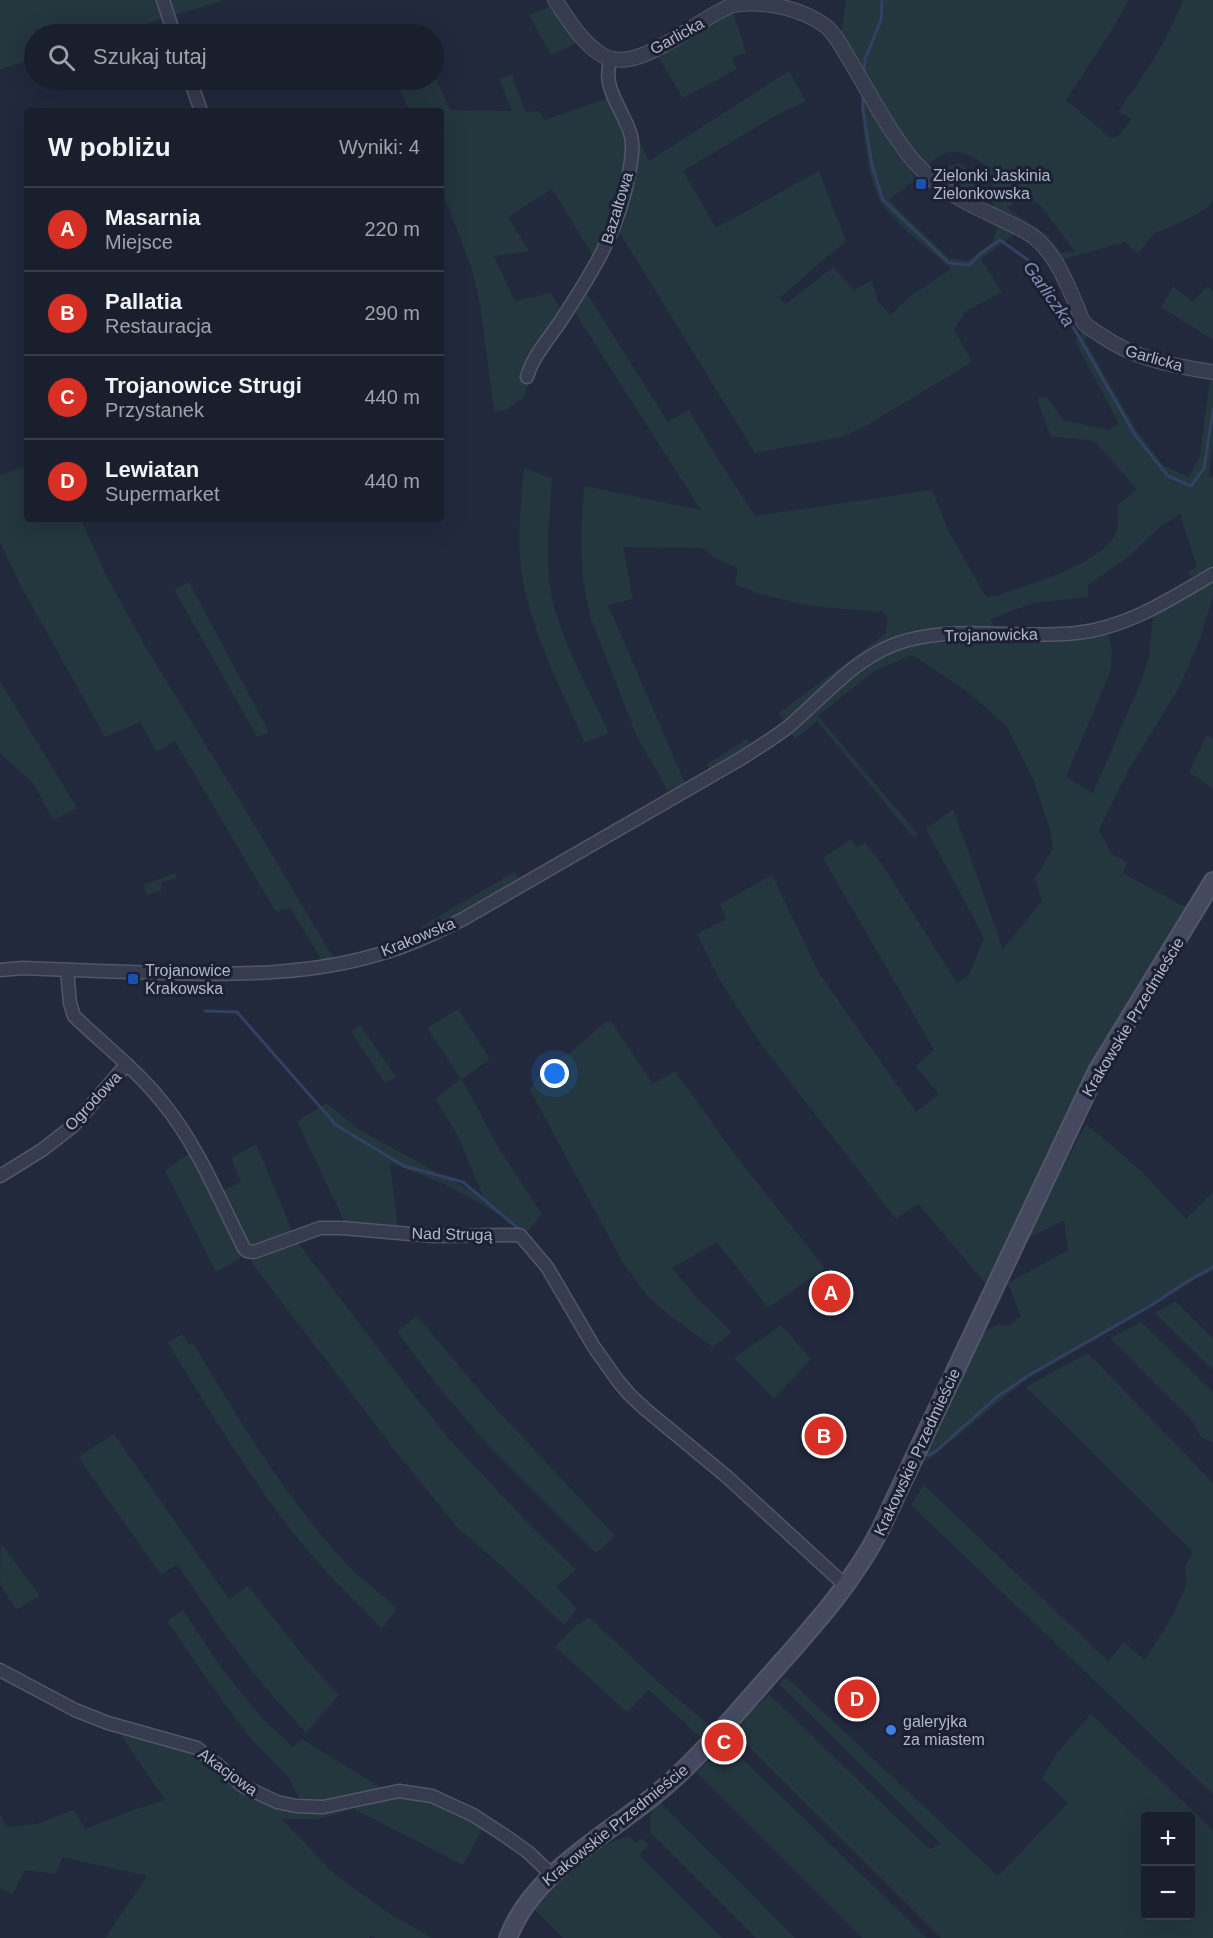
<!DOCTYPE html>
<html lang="pl">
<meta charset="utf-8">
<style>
body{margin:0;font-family:Helvetica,sans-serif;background:#272c3a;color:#f1f3f6}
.controls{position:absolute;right:18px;bottom:18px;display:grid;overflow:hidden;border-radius:6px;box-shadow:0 6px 24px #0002}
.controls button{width:54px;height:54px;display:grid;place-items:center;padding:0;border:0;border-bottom:2px solid #383d4a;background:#1a1f2e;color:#f1f3f6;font:30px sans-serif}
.you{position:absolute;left:555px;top:1074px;width:21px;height:21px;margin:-15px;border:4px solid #fff;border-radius:50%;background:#1a73e8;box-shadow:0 0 0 9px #1a73e833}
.badge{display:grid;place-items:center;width:39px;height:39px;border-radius:50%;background:#d93025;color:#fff;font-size:20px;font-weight:700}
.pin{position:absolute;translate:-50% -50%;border:3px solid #fff;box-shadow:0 2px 6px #0006}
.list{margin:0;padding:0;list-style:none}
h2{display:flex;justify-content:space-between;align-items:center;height:78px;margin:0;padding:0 24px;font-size:26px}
h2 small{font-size:20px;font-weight:400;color:#9fa2aa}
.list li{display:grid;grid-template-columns:39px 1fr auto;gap:18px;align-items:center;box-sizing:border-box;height:84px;padding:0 24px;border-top:2px solid #383d4a}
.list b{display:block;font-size:22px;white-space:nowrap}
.list p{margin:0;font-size:20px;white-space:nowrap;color:#9fa2aa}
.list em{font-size:20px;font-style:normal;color:#9fa2aa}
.icon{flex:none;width:33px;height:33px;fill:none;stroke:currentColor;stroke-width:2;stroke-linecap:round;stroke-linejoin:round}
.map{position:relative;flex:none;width:1213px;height:1938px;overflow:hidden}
.search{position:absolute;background:#1a1f2e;box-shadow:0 6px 24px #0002;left:24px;top:24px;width:420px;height:66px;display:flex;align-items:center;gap:15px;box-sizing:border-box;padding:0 21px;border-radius:33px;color:#9fa2aa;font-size:22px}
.panel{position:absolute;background:#1a1f2e;box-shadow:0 6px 24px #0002;left:24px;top:108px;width:420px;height:414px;border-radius:6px}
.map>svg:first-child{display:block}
</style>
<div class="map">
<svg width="1213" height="1938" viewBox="0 0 1213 1938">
<rect width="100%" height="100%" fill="#22293d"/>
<!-- green -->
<path fill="#24363e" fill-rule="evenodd" d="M 0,0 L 225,0 L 113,34 L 34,34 L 34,59 L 0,69 Z
M 846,0 L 1129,0 L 1112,30 L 1066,100 L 1111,138 L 1118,136 L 1132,119 L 1118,112 C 1143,76 1168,41 1183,0 L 1213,0 L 1213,200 L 1207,208 L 1188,219 L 1153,234 L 1138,254 L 1125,242 L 1061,260 L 993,210 C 993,197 995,179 987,168 C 978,156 956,148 943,154 C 937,157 932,162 927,165 L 910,147 L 868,82 L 841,34 ZM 1023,196 L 1041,206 L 1075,252 L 1062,253 L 1046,234 L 1007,208 Z
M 551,6 L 579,42 L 551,55 L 529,15 Z
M 733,12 L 746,52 L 732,58 L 737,69 L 683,98 L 657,55 Z
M 789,71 L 806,101 L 775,116 L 683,171 L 716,228 L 819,171 L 846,241 L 779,298 L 786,304 L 833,267 L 854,290 L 872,280 L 878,302 L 890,315 L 912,295 L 951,269 C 935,254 890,220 881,202 C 865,172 863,128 861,94 L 895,152 L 917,178 L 889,200 L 949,258 L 968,261 L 993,242 L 997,226 L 1015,234 L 981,259 L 1002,292 L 966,311 L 954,329 L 972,362 L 862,428 L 841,437 L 755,453 L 618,230 L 638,139 L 649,161 Z
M 434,74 L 450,110 L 512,111 L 499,79 L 512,75 L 525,112 L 539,111 L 545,120 L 608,98 L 628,134 L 629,149 L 620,202 L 596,261 L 552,189 L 508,217 L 529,251 L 494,256 L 515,301 L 551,293 L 562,312 L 529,381 L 524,397 L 506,410 L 494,412 L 481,310 L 472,269 L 441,188 L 441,111 L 409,111 L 396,80 L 434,80 Z
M 959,164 C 975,171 981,180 982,198 L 976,202 L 940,178 L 945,167 Z
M 1173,286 L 1193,302 L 1207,286 L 1213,291 L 1213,340 L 1161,307 Z
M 584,289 L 668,422 L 689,410 L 718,459 L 755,516 L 932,490 L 949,532 L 986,597 L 995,596 C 1025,586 1097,565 1114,537 C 1119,528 1118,514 1118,505 L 1137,489 L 1097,444 L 1090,440 L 1051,437 L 1037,399 L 1047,397 L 1063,420 L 1107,430 L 1119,424 L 1075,341 L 1083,331 L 1088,334 L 1085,341 L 1137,431 L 1163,465 L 1188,477 L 1200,456 L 1210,379 L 1213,379 L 1213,444 L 1209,476 L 1213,477 L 1213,566 L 1191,577 L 1188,572 L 1197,567 L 1180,514 L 1160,527 L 1128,557 L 1088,585 L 1088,597 L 1033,603 L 991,619 L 994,627 L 896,638 L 865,654 L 783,720 L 779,713 L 885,634 L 888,617 L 882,612 L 810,606 L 760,594 L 735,585 L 738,568 L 715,558 L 705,549 L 699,548 L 623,547 L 633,599 L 608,605 L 685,783 L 668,791 L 637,737 L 590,616 L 583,580 L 581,538 L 584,486 L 701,510 L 572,308 Z
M 27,466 L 27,519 L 81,519 L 104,571 L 145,646 L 239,799 L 334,959 L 323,962 L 290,908 L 276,912 L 175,741 L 156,752 L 141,722 L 105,737 L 21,586 L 0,542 L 0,475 Z
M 524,468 L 552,478 C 550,511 546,546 549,579 C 554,630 588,687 609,733 L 585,743 C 561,688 532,634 522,575 C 516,542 521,501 524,468 Z
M 1213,580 L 1213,597 L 1199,641 L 1179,688 L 1129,769 L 1099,830 L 1112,854 L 1127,862 L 1123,873 L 1181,905 L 1190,907 L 987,1285 L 918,1204 L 896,1219 L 760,1043 L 718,977 L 697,934 L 726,919 L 720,904 L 772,875 L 819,973 L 916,1112 L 939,1094 L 915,1066 L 934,1050 L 823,858 L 851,839 L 857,847 L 865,843 L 880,861 L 957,983 L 969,975 L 984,938 L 926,829 L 953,809 L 1003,949 L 1042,901 L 1035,878 L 1053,849 L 1051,832 L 1034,781 L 1007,727 L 968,692 L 912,655 L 874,671 L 818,716 L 918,834 L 913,837 L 817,721 L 795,739 L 789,730 C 820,703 860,662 899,649 C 918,643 938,643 958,641 C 1008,638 1058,639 1109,635 L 1112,654 L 1111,670 L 1066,777 L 1093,793 L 1142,679 L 1149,656 L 1153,615 Z
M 189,582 L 269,732 L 257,737 L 174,589 Z
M 0,681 L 77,808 L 53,820 L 34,784 L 0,753 Z
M 1207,735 L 1213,739 L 1213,789 L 1189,772 Z
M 747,739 L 750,744 L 710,769 L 707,764 Z
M 514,872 L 520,881 L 422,932 L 419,928 Z
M 175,873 L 177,878 L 161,882 L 161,891 L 147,895 L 143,885 Z
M 458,1009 L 490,1059 L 462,1079 L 498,1147 L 542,1214 L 526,1233 L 519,1232 L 508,1218 L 440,1182 L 390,1163 L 398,1230 L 346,1225 L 297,1121 L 327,1103 L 358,1129 L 484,1198 L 456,1132 L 435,1099 L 461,1079 L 427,1028 Z
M 611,1021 L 653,1084 L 675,1071 L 736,1156 L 825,1268 L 768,1308 L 717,1242 L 672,1268 L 698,1299 L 732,1332 L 713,1347 L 668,1314 L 649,1298 L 623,1263 L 530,1090 L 546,1064 L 570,1053 L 604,1023 Z
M 360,1025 L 396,1077 L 385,1083 L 351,1032 Z
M 1086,1124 L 1141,1171 L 1186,1219 L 1213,1192 L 1213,1271 L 1199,1277 L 1164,1300 L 1029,1378 L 1008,1394 L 927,1461 L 922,1461 L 922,1457 L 982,1334 L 998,1324 L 1009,1326 L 1021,1316 L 1008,1283 L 1068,1250 L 1064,1220 L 1024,1240 Z
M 256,1144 L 294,1235 L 255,1248 L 247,1245 L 219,1192 L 241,1182 L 231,1158 Z
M 192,1152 L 243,1254 L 238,1260 L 216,1272 L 165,1170 Z
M 296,1240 L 402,1380 L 451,1441 L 527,1522 L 576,1570 L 556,1586 L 577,1609 L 564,1625 L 507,1571 L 458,1528 L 400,1457 L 251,1262 Z
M 1175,1301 L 1213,1338 L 1213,1370 L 1155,1313 Z
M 417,1316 L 485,1397 L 615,1536 L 596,1553 L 487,1444 L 437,1385 L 397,1332 Z
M 1141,1322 L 1213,1392 L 1213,1443 L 1200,1436 L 1194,1423 L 1110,1338 Z
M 781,1325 L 811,1359 L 774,1399 L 734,1358 Z
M 182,1334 L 189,1345 L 193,1343 C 238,1418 283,1494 342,1559 C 358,1577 379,1592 397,1608 L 382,1629 C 351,1597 319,1566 292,1531 C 246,1472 207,1407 168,1343 Z
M 1088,1353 L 1213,1483 L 1213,1794 L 911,1505 L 924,1485 L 1108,1661 L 1124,1642 L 1145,1660 L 1172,1617 L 1186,1586 L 1185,1566 L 1193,1552 L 1026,1387 Z
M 114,1434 L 229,1599 L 248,1586 L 310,1664 L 339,1695 L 306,1733 L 264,1686 L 226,1637 L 177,1564 L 161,1575 L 78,1457 Z
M 1,1543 L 40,1596 L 16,1610 L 0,1584 Z
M 183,1610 L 222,1669 L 263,1719 L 293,1747 L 302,1739 L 383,1789 L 345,1801 L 302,1802 L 288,1777 L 251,1739 L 209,1682 L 167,1621 Z
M 589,1617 L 654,1678 L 712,1728 L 701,1738 L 649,1690 L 627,1712 L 555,1647 L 577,1624 L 580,1624 Z
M 786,1677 L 998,1876 L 1068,1803 L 1042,1778 L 1057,1753 L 1091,1714 L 1213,1830 L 1213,1938 L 941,1938 L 736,1734 L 749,1714 L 769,1694 L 929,1849 L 941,1844 L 779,1684 ZM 1146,1816 L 1190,1816 L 1190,1916 L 1146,1916 Z
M 118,1731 L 198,1756 L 243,1793 L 286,1810 L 317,1813 L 354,1809 L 379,1801 L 401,1797 L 428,1801 L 484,1826 L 463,1865 L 354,1809 L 318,1819 L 282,1819 L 333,1873 L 393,1916 L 433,1938 L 375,1938 L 371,1936 L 369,1938 L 105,1938 L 147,1876 L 62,1857 L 56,1874 L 25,1870 L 12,1895 L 0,1888 L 0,1814 L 7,1827 L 36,1824 L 74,1810 L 85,1829 L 136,1809 L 165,1800 Z
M 727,1744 L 927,1938 L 862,1938 L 696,1772 Z
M 659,1801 L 795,1938 L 756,1938 L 651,1833 C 650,1820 650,1811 659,1801 Z
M 630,1836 L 636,1843 L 642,1838 L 649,1845 L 639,1855 L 722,1938 L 563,1938 L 532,1907 C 556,1883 596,1843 630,1836 Z"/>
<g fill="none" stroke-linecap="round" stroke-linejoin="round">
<!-- stream -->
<path stroke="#333f63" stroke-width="3" d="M 864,73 L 865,59 L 881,20 L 882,0
M 863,95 L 863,110 L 872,165 L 883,200 L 949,263 L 969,265 L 981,253 L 1000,240 L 1028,260 L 1075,330 L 1135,435 L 1168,476 L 1191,486 L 1204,468 L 1213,410
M 205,1011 L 237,1012 L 336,1125 L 404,1166 L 463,1182 L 520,1230
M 925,1454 L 929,1455 L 936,1451 L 998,1396 L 1029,1375 L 1150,1306 L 1183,1284 L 1213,1267"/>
<defs>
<path id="minor" d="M 163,0 L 174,34
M 190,80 L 201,111
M 527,377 C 533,356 548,340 560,322 C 592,273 619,231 629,173 C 631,161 634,148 631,136 C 624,109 600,88 611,59
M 0,970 L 23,968 C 70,970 117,972 164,973 C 239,975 314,975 386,952 C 413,944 440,931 465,918 L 742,758 C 757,748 774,738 788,727 C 826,695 858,653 908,640 C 962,626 1022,639 1076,633 C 1126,628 1171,599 1213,574
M 67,970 L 70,1003 L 74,1016 C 103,1044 138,1071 163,1103 C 198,1146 219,1199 244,1248 L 247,1251 L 254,1252 L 320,1228 L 342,1228 L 434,1236 L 520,1235 L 547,1267 L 594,1347 L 618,1381 L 630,1395 L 645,1409 L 726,1476 L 846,1586
M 0,1176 L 42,1150 L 73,1126 L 126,1065
M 0,1670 L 75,1710 L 108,1723 L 197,1748 L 243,1786 L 277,1802 L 296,1806 L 323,1807 L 399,1791 L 432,1796 L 473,1815 L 504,1835 L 528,1852 L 552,1875"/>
<path id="tertiary" d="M 555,0 C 568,19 581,42 602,55 C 638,77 698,17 733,5 C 764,0 802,8 827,27 C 837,36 845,53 852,64 C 870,94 886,126 907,153 C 929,181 955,198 986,212 C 1002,220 1020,227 1034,237 C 1055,254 1065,279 1075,302 C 1078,308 1080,317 1084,323 C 1089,328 1096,332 1102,336 C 1135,359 1174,366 1213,372"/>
<path id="secondary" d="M 508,1938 C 534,1869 614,1832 667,1785 C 702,1754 733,1717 764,1682 C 806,1634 850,1588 880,1530 L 1097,1071 L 1213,881"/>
</defs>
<!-- minor casing -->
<use href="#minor" stroke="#515668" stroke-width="15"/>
<!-- tertiary casing -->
<use href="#tertiary" stroke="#515668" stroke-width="16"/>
<!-- secondary casing -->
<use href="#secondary" stroke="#515668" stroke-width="20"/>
<!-- minor -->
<use href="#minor" stroke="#363b4d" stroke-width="12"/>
<!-- tertiary -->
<use href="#tertiary" stroke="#363b4d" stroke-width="14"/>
<!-- secondary -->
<use href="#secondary" stroke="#444960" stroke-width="16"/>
</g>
<!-- markers -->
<g fill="#1a4fb4" stroke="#1b2132" stroke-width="2">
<rect x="915" y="178" width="12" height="12" rx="3"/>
<rect x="127" y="973" width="12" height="12" rx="3"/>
</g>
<circle fill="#3f7fe0" stroke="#1b2132" stroke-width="2" cx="891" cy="1730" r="6"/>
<g text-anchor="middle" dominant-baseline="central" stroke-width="6" stroke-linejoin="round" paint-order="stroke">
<!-- street labels -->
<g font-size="16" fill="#b1b6c8" stroke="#1b2132">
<text transform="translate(677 36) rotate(-29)">Garlicka</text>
<text transform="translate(617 208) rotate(-73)">Bazaltowa</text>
<text transform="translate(1154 358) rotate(16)">Garlicka</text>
<text transform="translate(991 635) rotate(-1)">Trojanowicka</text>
<text transform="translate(418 937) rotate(-22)">Krakowska</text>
<text transform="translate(1133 1017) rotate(-59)">Krakowskie Przedmieście</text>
<text transform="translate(93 1101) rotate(-47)">Ogrodowa</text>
<text transform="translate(452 1234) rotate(1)">Nad Strugą</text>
<text transform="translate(917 1452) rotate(-65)">Krakowskie Przedmieście</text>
<text transform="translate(228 1772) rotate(36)">Akacjowa</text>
<text transform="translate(615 1825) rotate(-39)">Krakowskie Przedmieście</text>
</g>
<!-- poi labels -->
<g font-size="16" fill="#b1b6c8" stroke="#1b2132" text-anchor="start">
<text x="933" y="175">Zielonki Jaskinia<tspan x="933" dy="18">Zielonkowska</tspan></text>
<text x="145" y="970">Trojanowice<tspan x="145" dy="18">Krakowska</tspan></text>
<text x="903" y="1721">galeryjka<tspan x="903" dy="18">za miastem</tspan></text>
</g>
<!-- water labels -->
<g font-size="18" font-style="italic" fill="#808db6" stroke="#1b2132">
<text transform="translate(1049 294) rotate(55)">Garliczka</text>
</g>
</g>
</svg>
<div class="controls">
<button>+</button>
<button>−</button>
</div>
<div class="you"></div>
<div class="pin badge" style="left:831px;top:1293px">A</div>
<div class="pin badge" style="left:824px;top:1436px">B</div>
<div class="pin badge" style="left:724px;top:1742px">C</div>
<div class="pin badge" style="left:857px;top:1699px">D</div>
<div class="search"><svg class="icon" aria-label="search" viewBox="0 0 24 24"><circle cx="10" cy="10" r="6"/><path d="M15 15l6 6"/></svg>Szukaj tutaj</div>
<section class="panel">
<h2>W pobliżu<small>Wyniki: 4</small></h2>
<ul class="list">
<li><span class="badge">A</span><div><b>Masarnia</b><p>Miejsce</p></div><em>220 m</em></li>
<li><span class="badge">B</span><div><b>Pallatia</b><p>Restauracja</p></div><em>290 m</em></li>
<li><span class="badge">C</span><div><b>Trojanowice Strugi</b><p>Przystanek</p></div><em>440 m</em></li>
<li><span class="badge">D</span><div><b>Lewiatan</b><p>Supermarket</p></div><em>440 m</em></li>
</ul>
</section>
</div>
